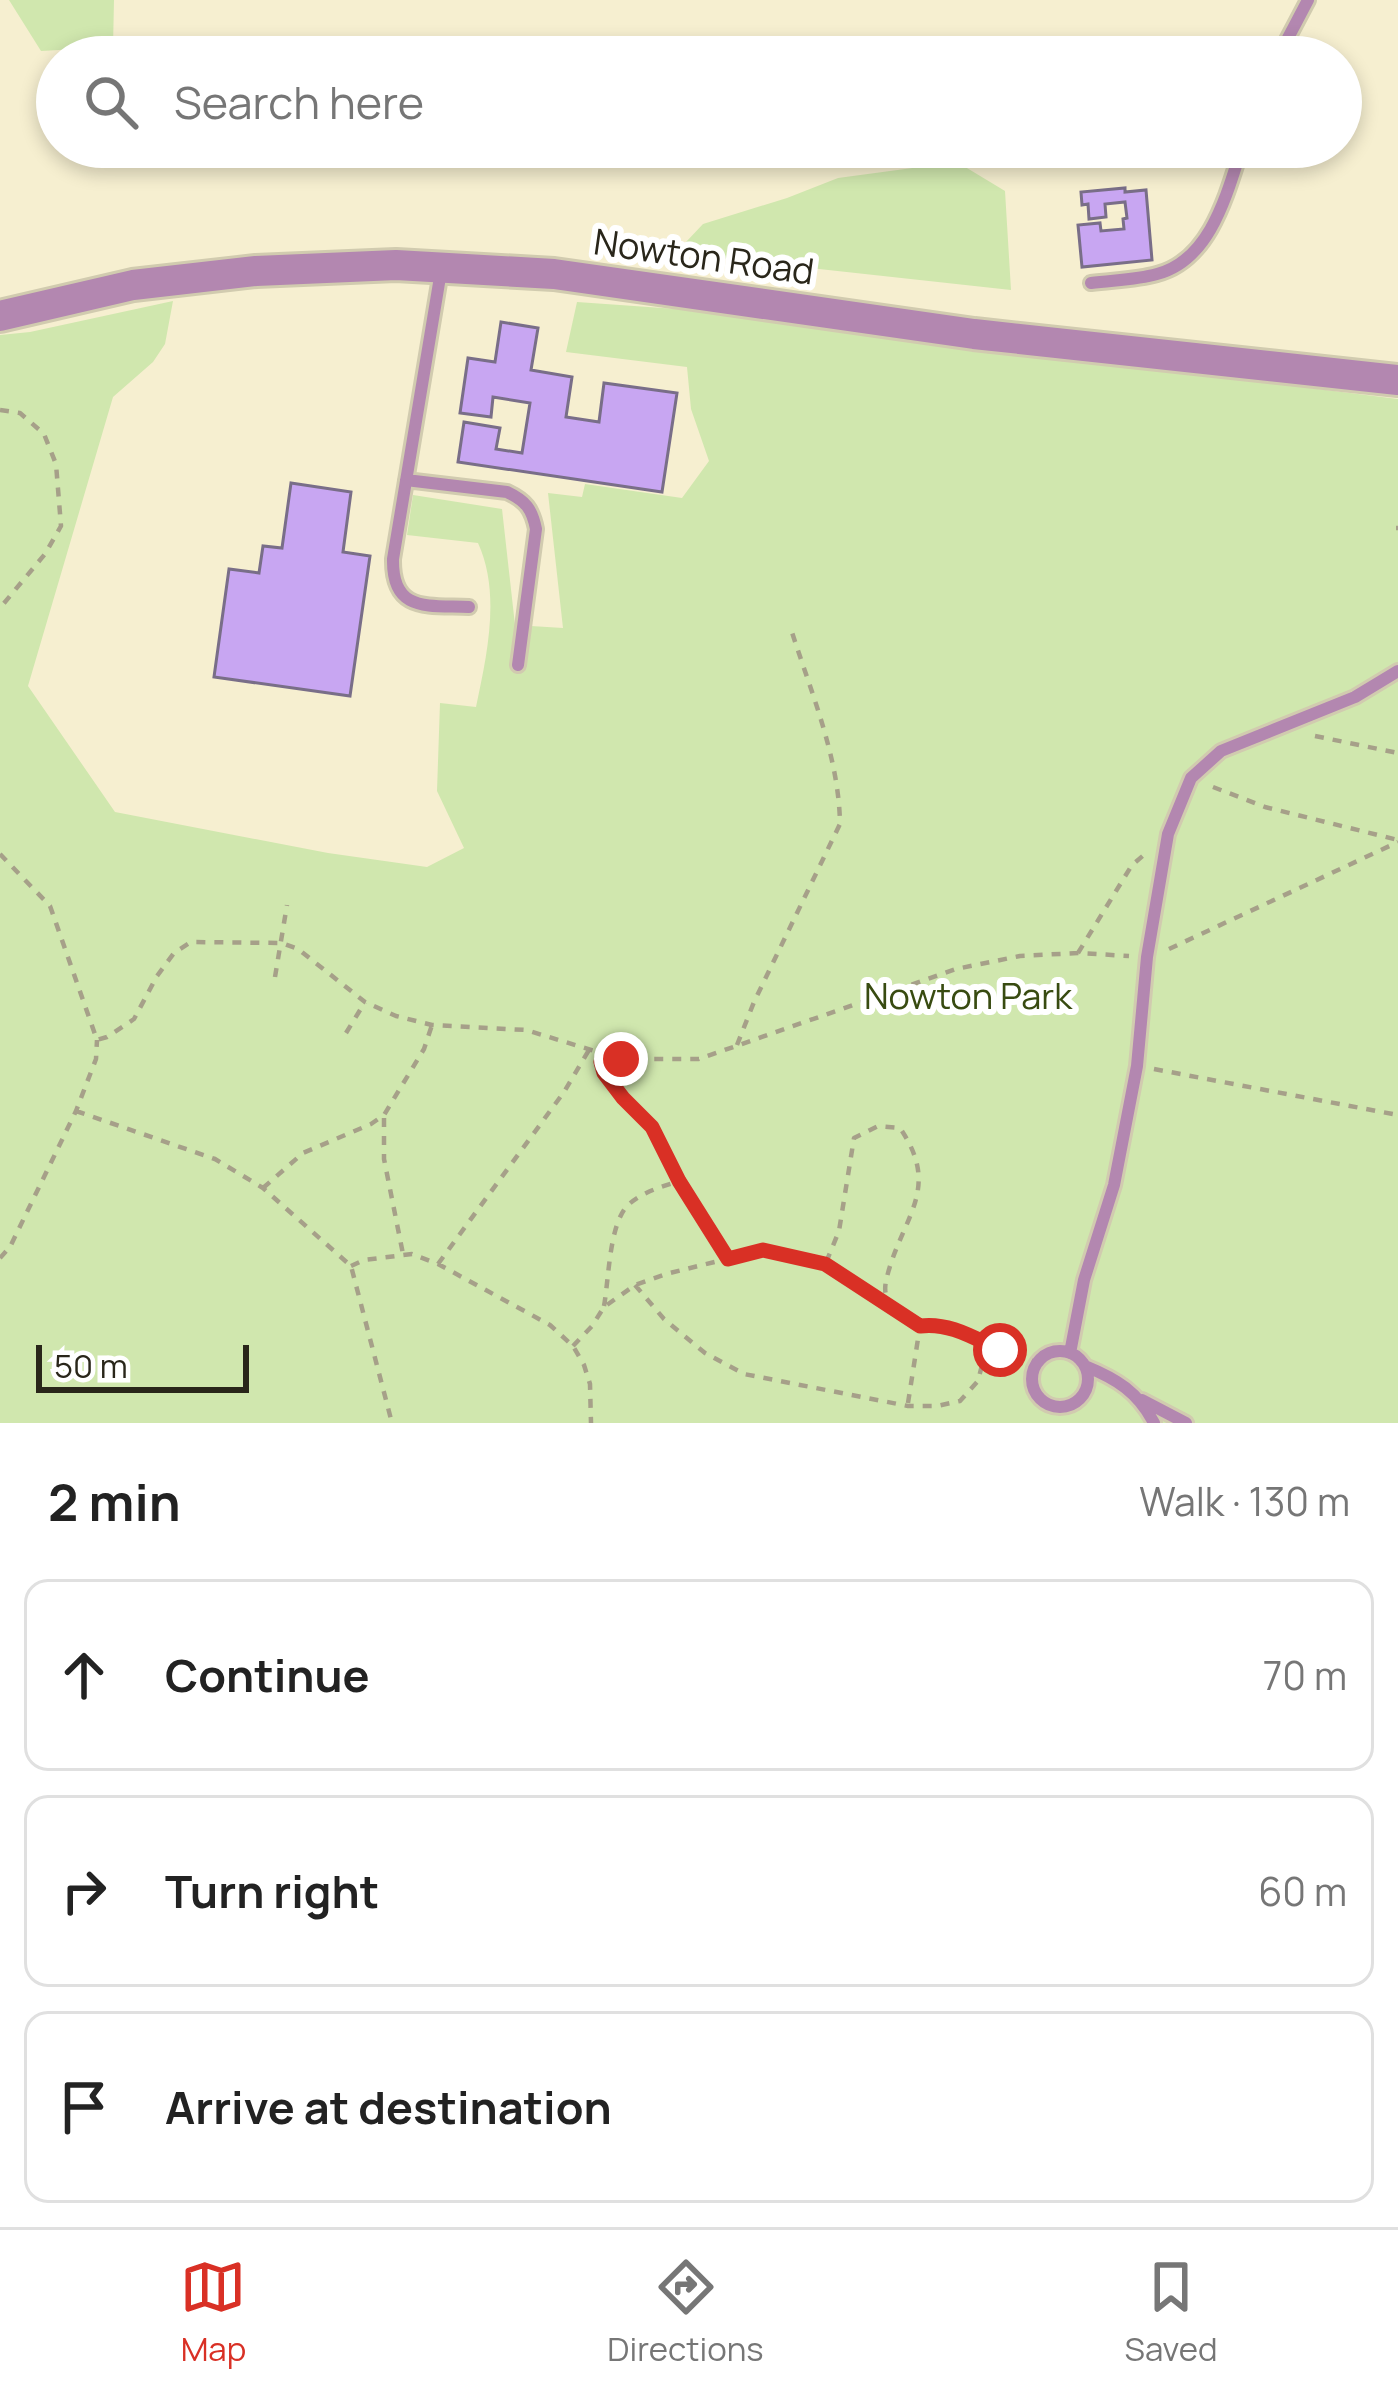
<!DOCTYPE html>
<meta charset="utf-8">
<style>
body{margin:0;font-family:Manrope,sans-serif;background:#f6f6f6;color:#222}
.scale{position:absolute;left:36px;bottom:30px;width:213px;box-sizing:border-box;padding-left:12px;border:6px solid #29261a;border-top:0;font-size:33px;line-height:42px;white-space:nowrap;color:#29261a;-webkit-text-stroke:9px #fff;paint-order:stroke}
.stop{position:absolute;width:36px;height:36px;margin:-27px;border:9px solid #d93025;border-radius:50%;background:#fff}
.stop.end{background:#d93025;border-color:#fff;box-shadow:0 3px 12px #0008}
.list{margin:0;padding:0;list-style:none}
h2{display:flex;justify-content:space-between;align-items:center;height:156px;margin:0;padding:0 48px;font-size:51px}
h2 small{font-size:39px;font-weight:400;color:#767676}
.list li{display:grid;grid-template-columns:78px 1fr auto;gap:36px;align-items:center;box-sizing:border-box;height:192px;margin:0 24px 24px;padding:0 24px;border:3px solid #e0e0e0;border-radius:24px}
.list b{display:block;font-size:45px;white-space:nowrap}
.list em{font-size:39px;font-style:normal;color:#767676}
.icon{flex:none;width:66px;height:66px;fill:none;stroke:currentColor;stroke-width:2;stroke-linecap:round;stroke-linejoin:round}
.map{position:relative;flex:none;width:1398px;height:1423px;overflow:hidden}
.search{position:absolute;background:#fff;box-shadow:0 6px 18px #0003;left:36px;right:36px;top:36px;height:132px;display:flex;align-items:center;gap:30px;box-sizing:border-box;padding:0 42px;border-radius:66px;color:#767676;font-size:45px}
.sheet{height:804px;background:#fff}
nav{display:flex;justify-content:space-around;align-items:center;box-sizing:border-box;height:168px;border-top:3px solid #e0e0e0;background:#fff;font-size:33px;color:#767676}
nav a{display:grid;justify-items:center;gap:6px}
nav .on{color:#d93025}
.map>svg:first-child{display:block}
</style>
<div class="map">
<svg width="1398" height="1423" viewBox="0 0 1398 1423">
<rect width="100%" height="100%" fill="#f6efd0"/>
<!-- green -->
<path fill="#d0e7ae" d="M 9,0 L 114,0 L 113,47 L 41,51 Z
M 957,162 L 1005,191 L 1011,290 L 681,254 L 686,242 L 703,224 L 787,198 L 838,178 Z
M 173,301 L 165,344 L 153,362 L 113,397 L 28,686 L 115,812 L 328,853 L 427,867 L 464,848 L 437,791 L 440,703 L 476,707 C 487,655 501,593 478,543 L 407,535 L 413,495 L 502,509 L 515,625 L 563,628 L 548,493 L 582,497 L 585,484 L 682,498 L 709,461 L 691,409 L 687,367 L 566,352 L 577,302 L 691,310 L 1398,399 L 1398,1423 L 0,1423 L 0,335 L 30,332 Z"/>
<!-- building -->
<path fill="#c8a6f2" stroke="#796e88" stroke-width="3" d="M 1125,188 L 1125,192 L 1146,190 L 1152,260 L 1082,267 L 1078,225 L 1100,223 L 1101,231 L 1124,229 L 1123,219 L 1127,218 L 1125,202 L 1105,204 L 1106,217 L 1089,219 L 1088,204 L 1082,205 L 1081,192 Z
M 501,322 L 538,328 L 531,370 L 572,377 L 566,417 L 599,422 L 604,383 L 677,393 L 662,492 L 458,462 L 464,422 L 500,428 L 496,449 L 522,453 L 530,403 L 493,397 L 491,417 L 460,413 L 468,358 L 495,362 Z
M 291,483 L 351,492 L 343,552 L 370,556 L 350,696 L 214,677 L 229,569 L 259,573 L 263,546 L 282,548 Z"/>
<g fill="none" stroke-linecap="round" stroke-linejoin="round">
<defs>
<path id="service" d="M 1147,57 L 1201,57
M 1278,57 L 1308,0
M 441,271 L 393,559 C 392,613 428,605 469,607
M 1091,283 C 1113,280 1136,280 1157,274 C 1211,260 1227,193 1242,147
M 406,480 L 507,492 C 526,501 532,509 536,529 L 518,665
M1032 1379a28 28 0 1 1 56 0a28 28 0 1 1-56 0Z
M 1070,1353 L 1084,1280 L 1114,1185 L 1137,1066 L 1147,957 L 1168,834 L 1191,778 L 1221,751 L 1355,697 L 1398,671
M 1085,1366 C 1117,1379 1138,1392 1154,1423
M 1142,1400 L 1186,1423"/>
<path id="tertiary" d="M 0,316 L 133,285 L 256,271 L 396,265 L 554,274 L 974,334 L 1398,380"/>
</defs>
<!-- service casing -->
<use href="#service" stroke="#d1cbaf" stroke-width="18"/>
<!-- tertiary casing -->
<use href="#tertiary" stroke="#d1cbaf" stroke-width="36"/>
<!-- path -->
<path stroke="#a6a089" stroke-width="4.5" stroke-dasharray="9 9" stroke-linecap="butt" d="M 0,410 L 20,413 L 44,434 L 56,464 L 61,526 L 45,554 L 0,608
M 1396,528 L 1398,528
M 1315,736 L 1398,753
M 1213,787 L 1265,807 L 1398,840
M 0,854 L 50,906 L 97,1040 L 107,1037 L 134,1019 L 157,976 L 174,953 L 191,942 L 282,943 L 298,949 L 365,1002 L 396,1016 L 432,1025 L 526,1030 L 621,1059 L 699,1059 L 956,969 L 1020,956 L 1078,953 L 1129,956
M 1169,949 L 1398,842
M 1078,953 L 1132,865 L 1145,854
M 275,977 L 287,905
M 346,1033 L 365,1002
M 737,1045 L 754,1002 L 840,824 C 839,756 810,690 790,626
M 603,1055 L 601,1062 L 605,1073 L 623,1098 L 652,1127 L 679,1181 L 728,1259
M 1154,1069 L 1398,1115
M 76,1111 L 215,1159 L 263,1188 L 351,1266 L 392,1423
M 384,1118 L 384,1159 L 403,1254
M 263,1188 L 303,1153 L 371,1124 L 384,1115 L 424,1049 L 432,1025
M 0,1258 L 10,1247 L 76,1111 L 96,1059 L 97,1040
M 438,1264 L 564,1092 L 589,1050
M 825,1265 L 885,1302
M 351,1266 L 364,1260 L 412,1254 L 438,1264 L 550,1325 L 573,1346 L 584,1365 L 590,1384 L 591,1423
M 635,1285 L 664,1319 L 705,1353 L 744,1374 L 908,1406 L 937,1406 L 960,1401 L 978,1381 L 987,1345
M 604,1306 C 609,1279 609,1224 628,1205 C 642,1192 661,1187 679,1181
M 573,1346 L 592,1326 L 604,1307 L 635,1285 L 666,1274 L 763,1250 L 825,1265 L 839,1231 L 854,1138 L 878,1126 L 900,1128 C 941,1188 904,1215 888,1273 C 885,1284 884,1289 887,1300 L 885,1302 L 920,1326 C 949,1322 972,1339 998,1349 C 1011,1354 1025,1358 1038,1363
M 984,1356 L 998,1359 L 1014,1356
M 908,1403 L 920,1326"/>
<!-- service -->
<use href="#service" stroke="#b387b0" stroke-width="12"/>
<!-- tertiary -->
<use href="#tertiary" stroke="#b387b0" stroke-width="30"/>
</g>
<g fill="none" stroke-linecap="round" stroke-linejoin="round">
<!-- route -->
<path stroke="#d93025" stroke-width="15" d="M 621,1059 L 603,1055 L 601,1062 L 604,1073 L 623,1098 L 652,1127 L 679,1181 L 728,1259 L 763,1250 L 825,1264 L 920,1326 C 949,1322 974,1338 1000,1350"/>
</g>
<g text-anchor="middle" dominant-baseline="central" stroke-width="12" stroke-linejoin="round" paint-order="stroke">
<!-- street labels -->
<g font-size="36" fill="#29261a" stroke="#fff">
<text transform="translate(704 256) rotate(8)">Nowton Road</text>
</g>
<!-- park labels -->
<g font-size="36" fill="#384b11" stroke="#fff">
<text x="968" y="995">Nowton Park</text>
</g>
</g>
</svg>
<div class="scale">50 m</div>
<div class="stop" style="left:1000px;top:1350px"></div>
<div class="stop end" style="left:621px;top:1059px"></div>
<div class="search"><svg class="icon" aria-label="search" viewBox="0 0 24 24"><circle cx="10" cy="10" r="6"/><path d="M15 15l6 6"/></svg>Search here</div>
</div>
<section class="sheet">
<h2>2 min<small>Walk · 130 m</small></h2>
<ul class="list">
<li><svg class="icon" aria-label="ahead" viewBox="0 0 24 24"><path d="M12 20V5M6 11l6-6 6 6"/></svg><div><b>Continue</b></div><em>70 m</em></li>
<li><svg class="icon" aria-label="right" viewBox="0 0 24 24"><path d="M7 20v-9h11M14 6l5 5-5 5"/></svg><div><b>Turn right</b></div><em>60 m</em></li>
<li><svg class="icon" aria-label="arrive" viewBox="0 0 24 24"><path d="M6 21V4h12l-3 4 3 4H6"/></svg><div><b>Arrive at destination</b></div></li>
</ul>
</section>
<nav>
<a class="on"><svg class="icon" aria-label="map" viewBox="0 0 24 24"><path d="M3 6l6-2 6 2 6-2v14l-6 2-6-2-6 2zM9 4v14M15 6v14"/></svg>Map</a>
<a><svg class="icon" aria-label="directions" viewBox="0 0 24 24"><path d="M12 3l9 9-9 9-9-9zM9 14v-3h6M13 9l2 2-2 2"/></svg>Directions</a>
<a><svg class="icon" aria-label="saved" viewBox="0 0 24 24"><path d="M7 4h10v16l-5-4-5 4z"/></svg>Saved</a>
</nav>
